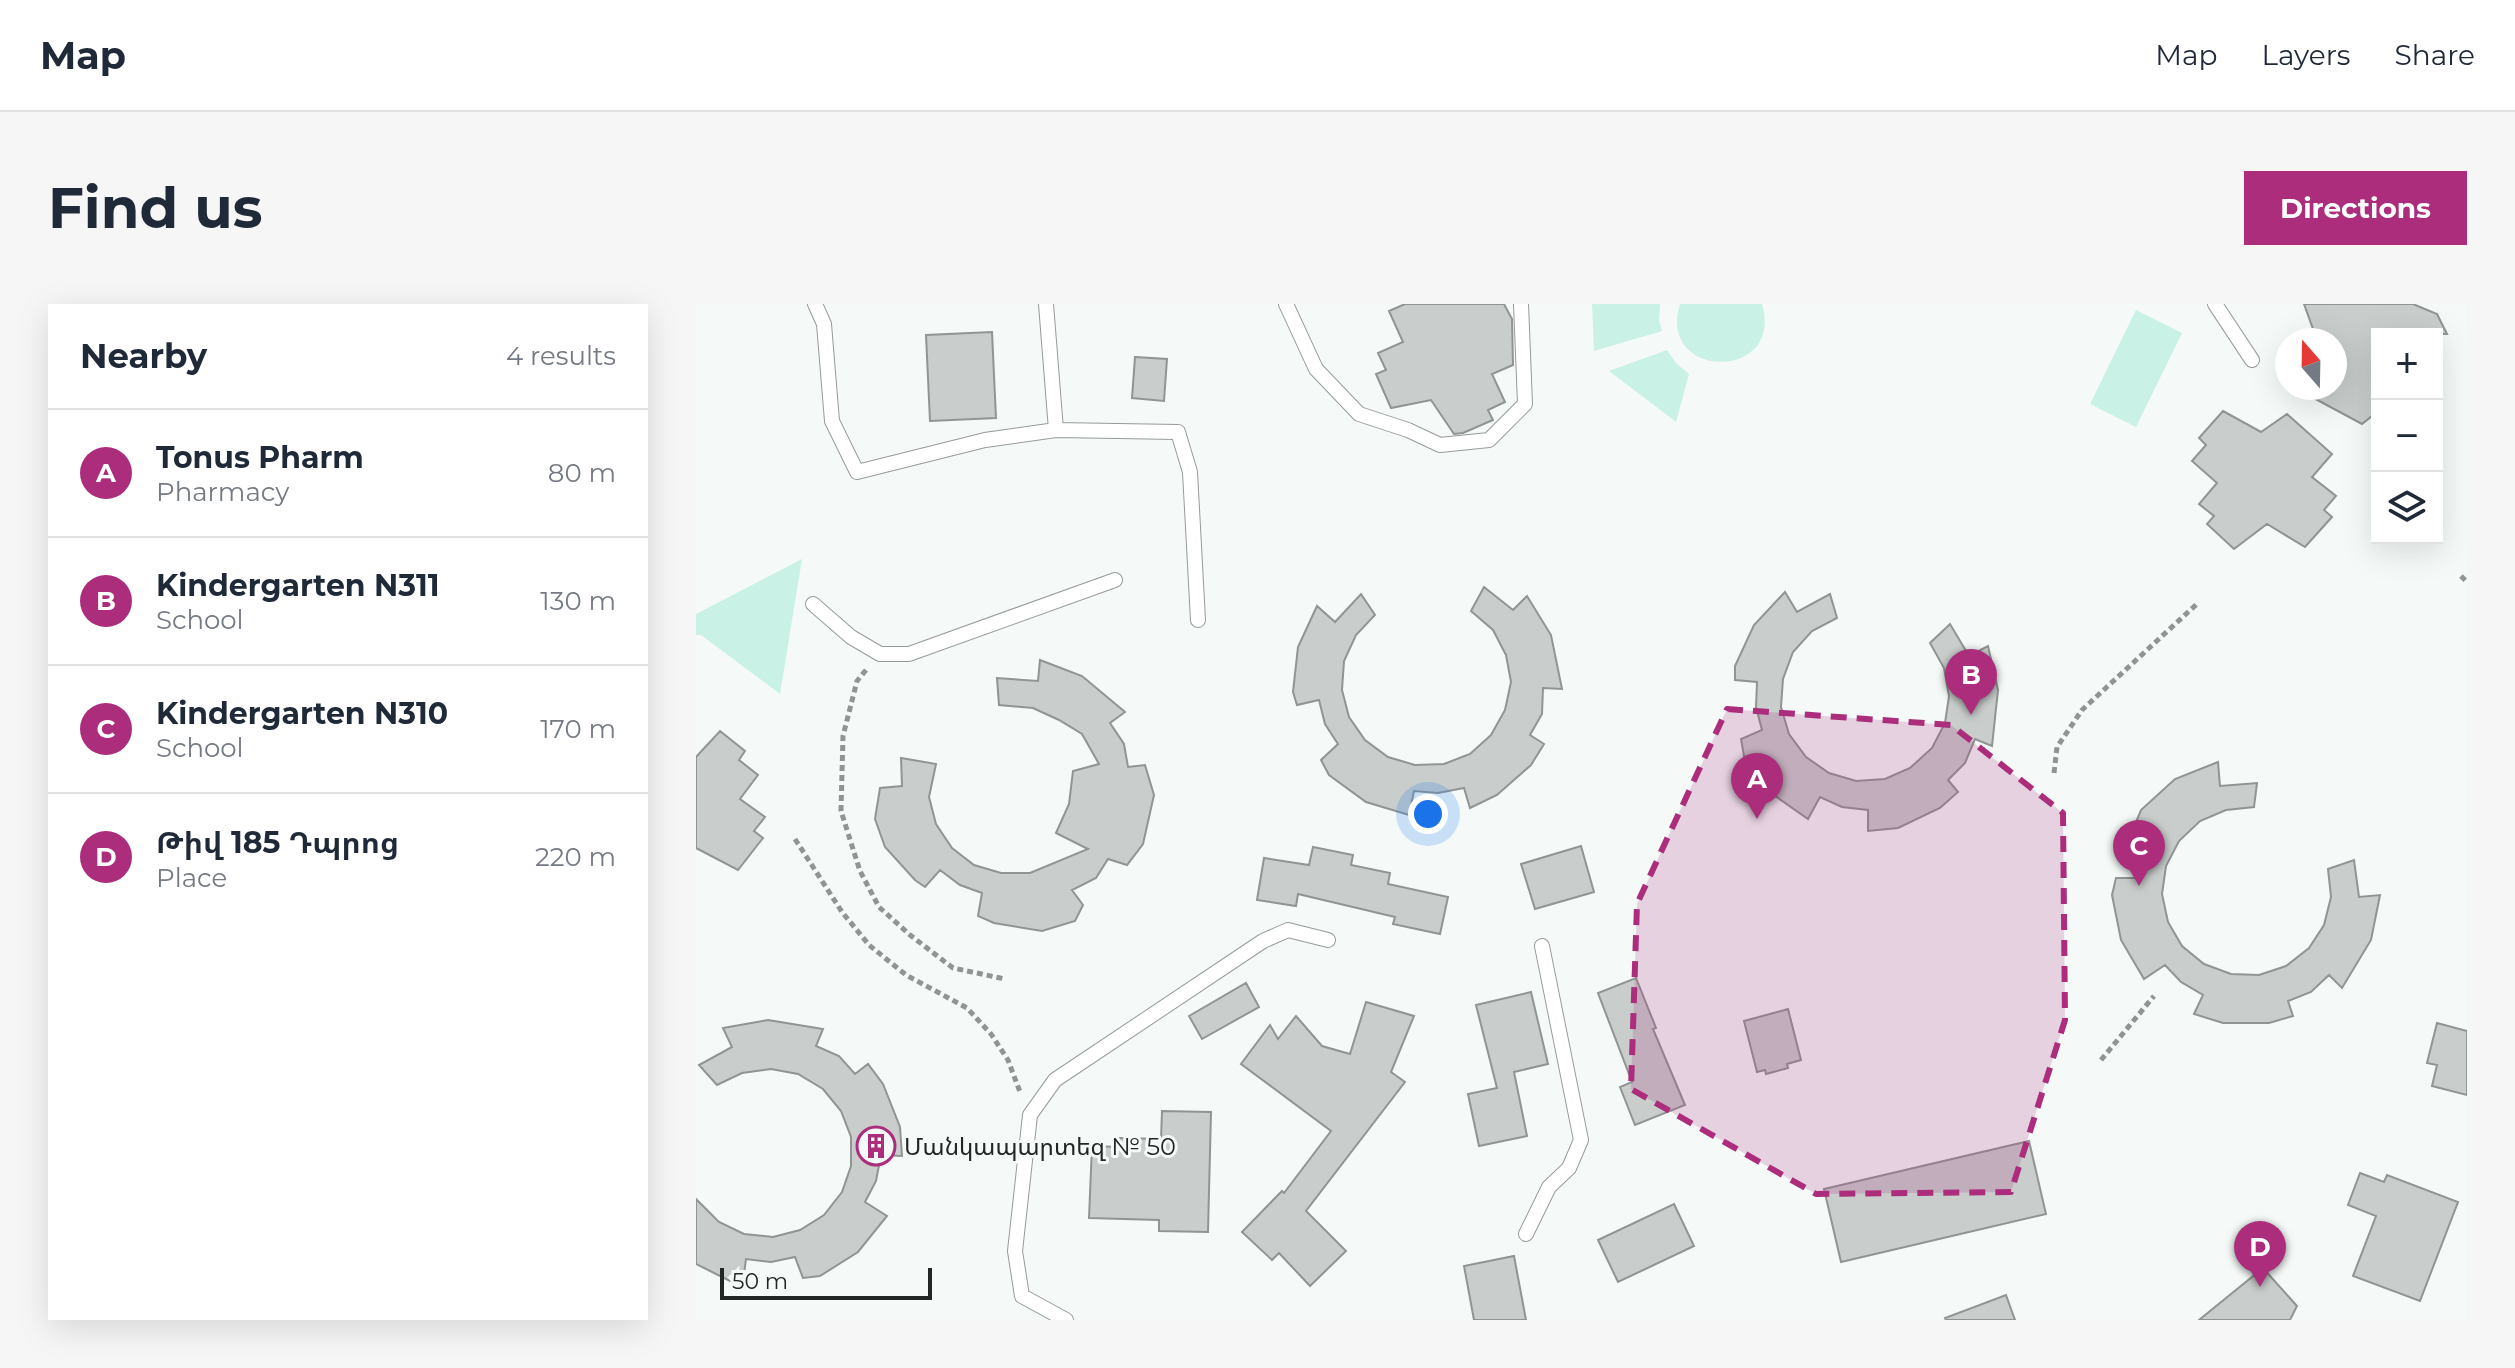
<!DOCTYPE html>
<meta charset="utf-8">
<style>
body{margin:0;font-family:Montserrat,"Noto Sans Armenian",sans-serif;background:#f6f6f7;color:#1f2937}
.controls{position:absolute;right:24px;top:24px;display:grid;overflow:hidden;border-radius:0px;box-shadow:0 8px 32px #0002}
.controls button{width:72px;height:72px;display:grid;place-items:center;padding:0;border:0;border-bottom:2px solid #e0e1e3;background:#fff;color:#1f2937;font:40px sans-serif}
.compass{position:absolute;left:1579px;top:24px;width:72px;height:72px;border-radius:50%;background:#fff;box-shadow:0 8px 32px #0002;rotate:340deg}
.scale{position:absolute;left:24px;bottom:20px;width:212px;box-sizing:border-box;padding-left:8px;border:4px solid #242625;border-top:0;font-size:22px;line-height:28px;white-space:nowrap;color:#242625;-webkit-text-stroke:6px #f5faf9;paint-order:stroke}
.you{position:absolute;left:732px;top:510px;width:28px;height:28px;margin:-20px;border:6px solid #fff;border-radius:50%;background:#1a73e8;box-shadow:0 0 0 12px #1a73e833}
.badge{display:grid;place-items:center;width:52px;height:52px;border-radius:50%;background:#ab2d7c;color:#fff;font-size:26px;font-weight:700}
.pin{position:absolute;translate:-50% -66px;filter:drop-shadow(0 2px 4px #0008)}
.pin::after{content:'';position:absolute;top:42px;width:28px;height:24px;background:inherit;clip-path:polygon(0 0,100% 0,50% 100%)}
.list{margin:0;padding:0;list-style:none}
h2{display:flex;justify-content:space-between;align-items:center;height:104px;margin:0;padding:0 32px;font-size:34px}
h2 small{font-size:26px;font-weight:400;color:#747a83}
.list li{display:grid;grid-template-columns:52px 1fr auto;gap:24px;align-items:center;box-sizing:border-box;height:128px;padding:0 32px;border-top:2px solid #e0e1e3}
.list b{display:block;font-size:30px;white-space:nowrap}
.list p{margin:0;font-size:26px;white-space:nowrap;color:#747a83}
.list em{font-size:26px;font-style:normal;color:#747a83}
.icon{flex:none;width:44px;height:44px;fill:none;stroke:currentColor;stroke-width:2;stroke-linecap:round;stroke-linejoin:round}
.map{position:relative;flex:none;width:1771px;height:1016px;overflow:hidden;border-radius:0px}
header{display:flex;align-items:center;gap:48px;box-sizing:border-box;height:112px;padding:0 40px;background:#fff;border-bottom:2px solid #e0e1e3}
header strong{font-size:38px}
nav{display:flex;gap:44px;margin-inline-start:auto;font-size:28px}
.intro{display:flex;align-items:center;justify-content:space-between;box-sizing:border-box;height:192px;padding:0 48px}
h1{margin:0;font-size:56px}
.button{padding:20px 36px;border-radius:0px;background:#ab2d7c;color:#fff;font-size:28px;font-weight:700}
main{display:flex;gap:48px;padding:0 48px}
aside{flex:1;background:#fff;border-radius:0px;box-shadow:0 8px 32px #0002}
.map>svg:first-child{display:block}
</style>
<header>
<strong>Map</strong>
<nav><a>Map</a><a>Layers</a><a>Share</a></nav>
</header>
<div class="intro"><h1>Find us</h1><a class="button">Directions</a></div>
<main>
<aside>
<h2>Nearby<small>4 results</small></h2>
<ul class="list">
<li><span class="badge">A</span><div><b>Tonus Pharm</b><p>Pharmacy</p></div><em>80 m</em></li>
<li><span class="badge">B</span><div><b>Kindergarten N311</b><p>School</p></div><em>130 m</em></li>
<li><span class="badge">C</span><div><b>Kindergarten N310</b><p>School</p></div><em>170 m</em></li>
<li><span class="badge">D</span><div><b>Թիվ 185 Դպրոց</b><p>Place</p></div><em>220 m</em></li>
</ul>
</aside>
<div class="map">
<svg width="1771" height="1016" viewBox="0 0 1771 1016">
<rect width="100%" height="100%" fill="#f5faf9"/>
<!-- green -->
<path fill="#caf1e6" d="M 896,0 L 964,0 L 963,16 L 966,27 L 898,47 Z
M 984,0 L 1066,0 C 1089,78 960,76 984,0 Z
M 1440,6 L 1486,29 L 1440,123 L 1394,100 Z
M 971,46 L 980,59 L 993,70 L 980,118 L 913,67 Z
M 106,255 L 84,390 L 5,331 L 0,331 L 0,310 Z"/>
<!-- building -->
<path fill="#c9cecc" stroke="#909593" stroke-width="2" d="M 709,0 L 808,0 L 816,15 L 817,61 L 796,70 L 809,98 L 792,106 L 797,116 L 767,129 L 758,130 L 735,96 L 695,104 L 680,70 L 690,66 L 682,49 L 707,38 L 693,7 Z
M 1608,0 L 1717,0 L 1741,10 L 1751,30 L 1681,30 L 1681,108 L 1666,120 L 1599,84 L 1639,84 L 1639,36 L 1621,36 Z
M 296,28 L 300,114 L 234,117 L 230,31 Z
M 439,53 L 471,55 L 468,97 L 436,94 Z
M 1527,107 L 1565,128 L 1591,110 L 1636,150 L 1616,173 L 1640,192 L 1628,206 L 1636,213 L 1609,243 L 1571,220 L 1538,245 L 1511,220 L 1518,212 L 1503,200 L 1521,179 L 1496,157 L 1510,141 L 1503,134 Z
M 788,283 L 817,306 L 831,292 L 855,331 L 866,385 L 847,384 L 846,410 L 834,431 L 848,440 L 835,461 L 801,491 L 774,504 L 768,484 L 742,489 L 718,487 L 713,511 L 670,498 L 633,471 L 625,456 L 642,440 L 629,420 L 623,396 L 601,401 L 597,388 L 602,343 L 621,302 L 639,318 L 665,290 L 679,311 L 660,331 L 648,357 L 646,386 L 653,413 L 669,436 L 692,453 L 719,461 L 748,460 L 774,450 L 795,431 L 809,406 L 815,378 L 810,351 L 797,326 L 775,307 Z
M 1089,288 L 1101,308 L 1134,290 L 1141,314 L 1116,327 L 1097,348 L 1087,375 L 1085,403 L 1093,430 L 1110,453 L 1133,469 L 1160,477 L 1189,475 L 1214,464 L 1236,444 L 1249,419 L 1253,392 L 1248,364 L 1234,339 L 1254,320 L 1273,352 L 1292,342 L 1302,386 L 1296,442 L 1279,435 L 1269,459 L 1252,476 L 1262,488 L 1244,504 L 1202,524 L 1172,527 L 1172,506 L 1146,503 L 1124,493 L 1112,515 L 1075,489 L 1048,452 L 1045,435 L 1066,426 L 1060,403 L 1061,378 L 1039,376 L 1039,362 L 1058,321 Z
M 344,356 L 386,372 L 429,408 L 414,419 L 428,440 L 432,463 L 449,461 L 458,491 L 447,540 L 431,561 L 412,555 L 400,574 L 376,586 L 387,601 L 379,617 L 346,627 L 298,619 L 282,612 L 286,589 L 264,581 L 244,566 L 229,583 L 219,576 L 189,543 L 179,515 L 184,484 L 206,482 L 205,454 L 240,460 L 233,493 L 240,520 L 256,544 L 278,561 L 305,569 L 334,569 L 392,545 L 360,529 L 373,500 L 377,467 L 403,460 L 386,430 L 363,416 L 337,404 L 303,401 L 301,374 L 342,377 Z
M 24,427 L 49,447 L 43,456 L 62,471 L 44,495 L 69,513 L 58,527 L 67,534 L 42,566 L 0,544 L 0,453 Z
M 1522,458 L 1524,482 L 1561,479 L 1558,503 L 1530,506 L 1504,517 L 1483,537 L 1470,562 L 1466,590 L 1472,618 L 1486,642 L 1508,660 L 1535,670 L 1563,671 L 1590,662 L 1613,644 L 1628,621 L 1635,593 L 1632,565 L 1658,556 L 1663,593 L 1684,591 L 1675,636 L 1646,684 L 1633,671 L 1615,688 L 1592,697 L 1597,712 L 1573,719 L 1527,719 L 1498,710 L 1507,691 L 1485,678 L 1469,661 L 1448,675 L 1425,636 L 1416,591 L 1420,574 L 1443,574 L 1447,551 L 1459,529 L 1440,518 L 1445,506 L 1479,475 Z
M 885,542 L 898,588 L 839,605 L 825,560 Z
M 617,543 L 657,551 L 655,561 L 694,569 L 692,580 L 752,593 L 744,630 L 697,620 L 699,613 L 602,590 L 600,602 L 561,596 L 568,554 L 613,561 Z
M 940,674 L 960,724 L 957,725 L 989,801 L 939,821 L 924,783 L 936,778 L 902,689 Z
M 550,679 L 563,703 L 506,735 L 493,712 Z
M 835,688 L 852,760 L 818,768 L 831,832 L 783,842 L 772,790 L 801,784 L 780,701 Z
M 670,698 L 718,712 L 695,768 L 709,778 L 610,907 L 650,947 L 614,982 L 583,949 L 576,956 L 546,928 L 586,887 L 588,889 L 635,827 L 545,760 L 574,721 L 582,735 L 600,712 L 626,742 L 654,750 Z
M 1092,705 L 1105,756 L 1091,760 L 1092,764 L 1070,770 L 1069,766 L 1061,768 L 1048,717 Z
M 72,716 L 127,725 L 120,742 L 143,752 L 159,770 L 172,760 L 187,780 L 204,823 L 206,852 L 185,851 L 180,877 L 169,898 L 191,912 L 162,948 L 124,972 L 107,974 L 99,953 L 75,958 L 50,955 L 47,978 L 34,977 L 0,960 L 0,895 L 23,918 L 48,930 L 77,933 L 104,926 L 128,911 L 146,888 L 155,862 L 155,833 L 145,807 L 127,785 L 102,770 L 75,765 L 46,769 L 21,781 L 3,761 L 36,743 L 27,724 Z
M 1741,719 L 1771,727 L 1771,791 L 1736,782 L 1741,761 L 1731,759 Z
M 466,807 L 515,808 L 512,928 L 463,927 L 463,916 L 393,914 L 396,842 L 424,843 L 424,834 L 465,835 Z
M 1333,837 L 1350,910 L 1145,958 L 1128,885 Z
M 1664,869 L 1688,878 L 1691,871 L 1762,898 L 1724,997 L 1657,972 L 1680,912 L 1652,901 Z
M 978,900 L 998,942 L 922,978 L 902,936 Z
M 818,952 L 830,1016 L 778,1016 L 768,962 Z
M 1567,964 L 1601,1002 L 1594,1016 L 1503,1016 Z
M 1310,991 L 1319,1016 L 1250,1016 L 1249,1014 Z"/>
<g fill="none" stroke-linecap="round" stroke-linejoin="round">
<defs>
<path id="service" d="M 119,0 L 128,20 L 136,117 L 161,168 L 289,136 L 360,126 L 482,128 L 494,168 L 502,316
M 350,0 L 360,126
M 590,0 L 620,65 L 663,110 L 712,126 L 744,141 L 793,136 L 829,100 L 825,0
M 1519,0 L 1556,56
M 117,300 L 155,333 L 184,350 L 213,350 L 419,276
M 830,930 L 853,883 L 873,864 L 885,836 L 846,642
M 370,1016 L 326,992 L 319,947 L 334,811 L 359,776 L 567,637 L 592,626 L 632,636"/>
</defs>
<!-- service casing -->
<use href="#service" stroke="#969b99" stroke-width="16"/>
<!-- path -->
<path stroke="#909493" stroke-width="5" stroke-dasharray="6 4" stroke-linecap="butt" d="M 1765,272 L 1771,278
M 170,366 L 161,377 L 147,432 L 145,507 L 164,567 L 183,603 L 214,631 L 257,664 L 309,675
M 1358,469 L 1361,443 L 1386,406 L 1503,298
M 99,535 L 146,608 L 173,641 L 210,671 L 271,704 L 295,730 L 312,756 L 324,788
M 1405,756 L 1458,692"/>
<!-- service -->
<use href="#service" stroke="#fff" stroke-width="14"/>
</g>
<!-- marked area -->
<path fill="#ab2d7c" fill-opacity="0.2" stroke="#ab2d7c" stroke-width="6" stroke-dasharray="16 10" stroke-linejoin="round" d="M 1031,405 L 1255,421 L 1367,509 L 1369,716 L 1315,888 L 1120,890 L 935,785 L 941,600 Z"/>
<!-- icons -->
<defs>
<symbol id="building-ring" viewBox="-11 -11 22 22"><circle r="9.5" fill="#f5faf9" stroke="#ab2d7c" stroke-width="1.5"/><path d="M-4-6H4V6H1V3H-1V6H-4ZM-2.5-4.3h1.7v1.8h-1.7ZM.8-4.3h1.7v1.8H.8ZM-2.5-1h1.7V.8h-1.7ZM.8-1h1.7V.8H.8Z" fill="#ab2d7c"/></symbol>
</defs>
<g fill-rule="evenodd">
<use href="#building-ring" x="158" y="820" width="44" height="44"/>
</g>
<g text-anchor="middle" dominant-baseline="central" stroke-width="6" stroke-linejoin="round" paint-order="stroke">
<!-- poi labels -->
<g font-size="24" fill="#242625" stroke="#f5faf9" text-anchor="start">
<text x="208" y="842">Մանկապարտեզ № 50</text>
</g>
</g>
</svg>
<div class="controls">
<button>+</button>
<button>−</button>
<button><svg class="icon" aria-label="layers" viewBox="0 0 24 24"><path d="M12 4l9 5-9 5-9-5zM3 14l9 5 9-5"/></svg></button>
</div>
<svg class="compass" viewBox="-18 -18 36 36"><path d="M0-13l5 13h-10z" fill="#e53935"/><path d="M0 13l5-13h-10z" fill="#747a83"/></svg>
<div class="scale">50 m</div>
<div class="you"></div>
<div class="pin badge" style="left:1061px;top:515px">A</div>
<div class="pin badge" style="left:1275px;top:411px">B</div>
<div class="pin badge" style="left:1443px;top:582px">C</div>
<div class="pin badge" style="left:1564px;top:983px">D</div>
</div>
</main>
